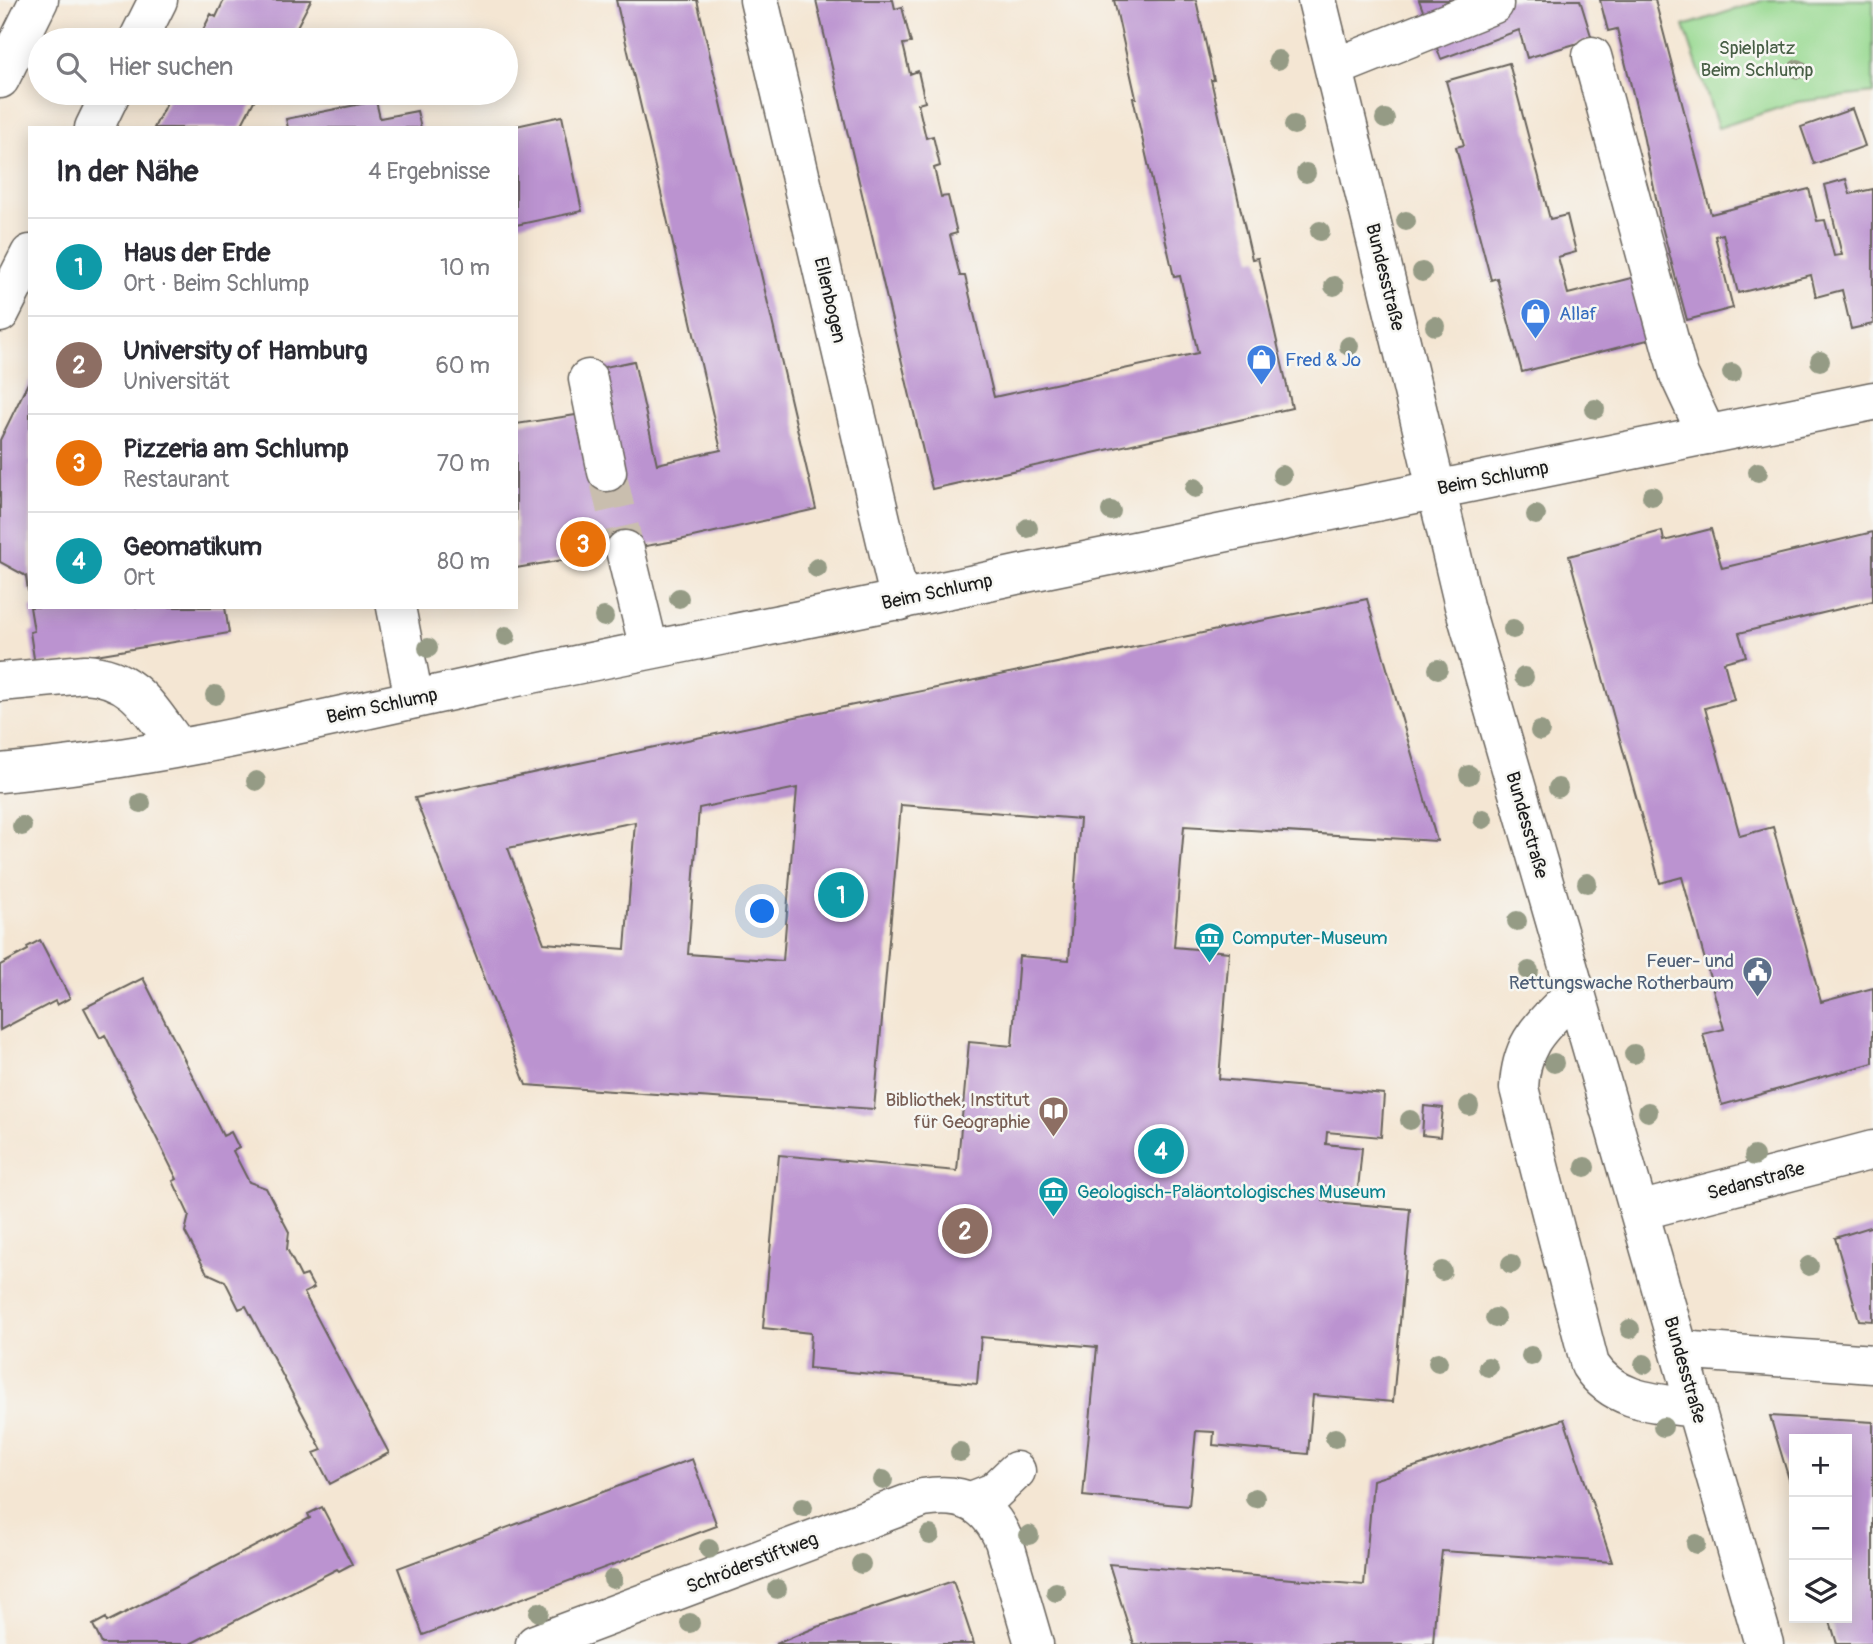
<!DOCTYPE html>
<html lang="de">
<meta charset="utf-8">
<style>
body{margin:0;font-family:Pangolin,sans-serif;background:#f2f2f3;color:#2b2b33}
.controls{position:absolute;right:21px;bottom:21px;display:grid;overflow:hidden;border-radius:0px;box-shadow:0 4px 18px #0003}
.controls button{width:63px;height:63px;display:grid;place-items:center;padding:0;border:0;border-bottom:2px solid #e1e1e2;background:#fff;color:#2b2b33;font:35px sans-serif}
.you{position:absolute;left:763px;top:912px;width:24px;height:24px;margin:-18px;border:5px solid #fff;border-radius:50%;background:#1a73e8;box-shadow:0 0 0 10px #1a73e833}
.badge{display:grid;place-items:center;width:46px;height:46px;border-radius:50%;background:#2563eb;color:#fff;font-size:23px;font-weight:700}
.pin{position:absolute;translate:-50% -50%;border:4px solid #fff;box-shadow:0 2px 7px #0006}
.list{margin:0;padding:0;list-style:none}
h2{display:flex;justify-content:space-between;align-items:center;height:91px;margin:0;padding:0 28px;font-size:30px}
h2 small{font-size:23px;font-weight:400;color:#7c7c81}
.list li{display:grid;grid-template-columns:46px 1fr auto;gap:21px;align-items:center;box-sizing:border-box;height:98px;padding:0 28px;border-top:2px solid #e1e1e2}
.list b{display:block;font-size:26px;white-space:nowrap}
.list p{margin:0;font-size:23px;white-space:nowrap;color:#7c7c81}
.list em{font-size:23px;font-style:normal;color:#7c7c81}
.icon{flex:none;width:38px;height:38px;fill:none;stroke:currentColor;stroke-width:2;stroke-linecap:round;stroke-linejoin:round}
.map{position:relative;flex:none;width:1873px;height:1644px;overflow:hidden}
.search{position:absolute;background:#fff;box-shadow:0 4px 18px #0003;left:28px;top:28px;width:490px;height:77px;display:flex;align-items:center;gap:18px;box-sizing:border-box;padding:0 24px;border-radius:38px;color:#7c7c81;font-size:26px}
.panel{position:absolute;background:#fff;box-shadow:0 4px 18px #0003;left:28px;top:126px;width:490px;height:483px;border-radius:0px}
.map>svg:first-child{display:block}
</style>
<div class="map">
<svg width="1873" height="1644" viewBox="0 0 1873 1644">
<rect width="100%" height="100%" fill="#f6f6f2"/>
<filter id="ink" filterUnits="userSpaceOnUse"><feTurbulence type="fractalNoise" baseFrequency=".0143" numOctaves="2"/><feDisplacementMap in="SourceGraphic" scale="14" xChannelSelector="R" yChannelSelector="G"/><feConvolveMatrix kernelMatrix="1 2 1 2 8 2 1 2 1" color-interpolation-filters="sRGB"/></filter>
<filter id="wash" filterUnits="userSpaceOnUse"><feTurbulence type="fractalNoise" baseFrequency=".00686" numOctaves="4" result="noise"/><feDisplacementMap in="SourceGraphic" scale="28" xChannelSelector="R" yChannelSelector="G"/><feGaussianBlur stdDeviation="1.57" result="paint"/><feColorMatrix in="noise" values="0 0 0 0 0 0 0 0 0 0 0 0 0 0 0 0 0 1.4 0 .05"/><feComposite in="paint" operator="in"/></filter>
<g filter="url(#wash)">
<rect width="100%" height="100%" fill="#f4e6d3"/>
<!-- green -->
<path fill="#97d990" stroke="#5a7a56" stroke-width="2" d="M 1764,0 L 1873,0 L 1873,93 L 1797,102 L 1718,128 L 1684,26 Z"/>
<g id="blocks">
<!-- building -->
<path fill="#bb93d0" fill-rule="evenodd" d="M 224,0 L 311,0 L 290,40 L 198,40 L 211,14 L 216,17 Z
M 616,0 L 697,0 L 816,509 L 675,541 L 516,568 L 516,424 L 582,414 L 600,368 L 634,361 L 657,464 L 721,450 Z
M 816,0 L 893,0 L 895,9 L 902,7 L 911,43 L 903,44 L 910,74 L 918,71 L 925,102 L 918,104 L 926,138 L 933,136 L 940,166 L 934,168 L 941,197 L 948,196 L 957,233 L 950,235 L 960,276 L 965,276 L 994,397 L 1198,353 L 1180,276 L 1174,277 L 1133,98 L 1136,98 L 1114,0 L 1196,0 L 1214,80 L 1211,80 L 1252,259 L 1258,258 L 1292,408 L 932,489 Z
M 1419,0 L 1580,0 L 1592,39 L 1527,58 L 1519,30 L 1441,59 Z
M 1600,0 L 1655,0 L 1711,214 L 1809,189 L 1817,221 L 1825,220 L 1834,256 L 1842,255 L 1825,185 L 1846,179 L 1850,194 L 1873,189 L 1873,324 L 1851,329 L 1842,290 L 1816,297 L 1811,275 L 1738,293 L 1723,234 L 1715,236 L 1733,308 L 1687,320 L 1662,227 L 1642,130 L 1617,29 L 1608,31 Z
M 1509,63 L 1550,219 L 1567,215 L 1576,252 L 1558,257 L 1568,294 L 1643,275 L 1659,337 L 1522,372 L 1497,278 L 1491,280 L 1456,147 L 1464,145 L 1446,81 Z
M 171,93 L 258,93 L 240,128 L 154,128 Z
M 376,101 L 380,118 L 417,111 L 421,128 L 288,128 L 286,119 Z
M 1852,109 L 1865,146 L 1814,164 L 1801,127 Z
M 562,116 L 582,211 L 516,225 L 516,126 Z
M 30,379 L 30,591 L 28,591 L 26,576 L 0,562 L 0,440 Z
M 1711,529 L 1722,568 L 1873,532 L 1873,601 L 1739,633 L 1746,656 L 1724,662 L 1734,700 L 1705,708 L 1740,836 L 1773,827 L 1821,1002 L 1873,988 L 1873,1063 L 1722,1105 L 1703,1034 L 1724,1029 L 1682,877 L 1660,883 L 1569,556 L 1662,531 L 1664,541 Z
M 1367,599 L 1437,841 L 1184,826 L 1174,947 L 1229,952 L 1219,1079 L 1384,1094 L 1381,1137 L 1327,1132 L 1326,1144 L 1362,1148 L 1358,1189 L 1324,1186 L 1323,1201 L 1410,1209 L 1393,1402 L 1313,1395 L 1308,1454 L 1213,1445 L 1214,1432 L 1196,1431 L 1189,1506 L 1083,1496 L 1097,1347 L 981,1337 L 977,1384 L 809,1368 L 811,1333 L 763,1328 L 779,1155 L 957,1171 L 969,1042 L 1012,1046 L 1019,956 L 1069,960 L 1080,819 L 901,805 L 874,1109 L 526,1085 L 415,798 L 781,720 ZM 797,788 L 783,961 L 688,954 L 699,808 ZM 635,822 L 625,949 L 544,943 L 508,848 Z
M 30,607 L 225,607 L 229,633 L 35,665 L 30,632 L 34,631 Z
M 40,940 L 70,998 L 57,1005 L 55,1001 L 0,1030 L 0,965 L 28,950 L 27,947 Z
M 143,978 L 223,1136 L 231,1132 L 239,1148 L 233,1151 L 249,1182 L 266,1188 L 289,1232 L 287,1249 L 301,1277 L 307,1275 L 314,1288 L 304,1293 L 389,1453 L 330,1484 L 314,1453 L 322,1450 L 246,1306 L 239,1309 L 225,1281 L 207,1273 L 185,1232 L 189,1215 L 173,1181 L 177,1179 L 105,1035 L 100,1038 L 84,1008 Z
M 1424,1106 L 1443,1108 L 1440,1137 L 1422,1135 Z
M 1873,1226 L 1873,1321 L 1859,1320 L 1835,1238 Z
M 1770,1416 L 1873,1422 L 1873,1644 L 1837,1644 L 1829,1618 L 1847,1618 L 1847,1439 L 1794,1439 L 1794,1496 Z
M 1564,1419 L 1612,1562 L 1442,1551 L 1436,1604 L 1433,1644 L 1134,1644 L 1109,1564 L 1364,1585 L 1373,1480 Z
M 692,1459 L 717,1526 L 423,1635 L 398,1568 Z
M 322,1507 L 352,1564 L 339,1571 L 337,1569 L 190,1644 L 102,1644 L 93,1625 L 106,1618 L 107,1622 L 211,1569 L 310,1518 L 308,1514 Z
M 953,1581 L 974,1644 L 776,1644 L 817,1627 Z"/>
</g>
</g>
<g filter="url(#ink)">
<use href="#blocks" fill-opacity="0" stroke="#68635c" stroke-width="2"/>
<g fill="none" stroke-linecap="round" stroke-linejoin="round">
<!-- minor-tunnel -->
<path stroke="#c9beae" stroke-width="38" stroke-dasharray="38 19" stroke-linecap="butt" d="M 607,472 L 625,550"/>
<defs>
<path id="minor" d="M 759,0 L 900,601
M 1317,0 L 1408,370 L 1464,606 L 1764,1644
M 138,40 L 158,0
M 1592,56 L 1673,354 L 1679,375 L 1707,435
M 1334,68 L 1494,4 L 1493,0
M 0,79 L 39,0
M 94,128 L 111,93
M 0,313 L 30,254
M 588,379 L 607,472
M 625,550 L 649,649
M 396,607 L 414,699
M 0,682 L 85,674 C 136,677 151,712 179,748
M 1575,992 C 1544,1025 1521,1039 1519,1088 L 1590,1365 C 1614,1402 1656,1403 1696,1408
M 1639,1211 L 1873,1150
M 1679,1350 L 1873,1364
M 971,1501 L 994,1492 L 1016,1471
M 535,1644 L 923,1498 C 963,1491 988,1503 1004,1541 L 1034,1644"/>
<path id="major" d="M 0,773 C 168,758 334,716 498,681 C 673,644 848,612 1021,574 L 1873,401"/>
</defs>
<!-- minor casing -->
<use href="#minor" stroke="#68635c" stroke-width="41"/>
<!-- major casing -->
<use href="#major" stroke="#68635c" stroke-width="41"/>
<!-- minor -->
<use href="#minor" stroke="#fff" stroke-width="38"/>
<!-- major -->
<use href="#major" stroke="#fff" stroke-width="38"/>
</g>
<!-- trees -->
<g fill="#959b85">
<circle cx="1278" cy="60" r="10"/>
<circle cx="1798" cy="69" r="10"/>
<circle cx="1385" cy="119" r="10"/>
<circle cx="1294" cy="125" r="10"/>
<circle cx="1306" cy="173" r="10"/>
<circle cx="1406" cy="221" r="10"/>
<circle cx="1320" cy="231" r="10"/>
<circle cx="1422" cy="272" r="10"/>
<circle cx="1334" cy="286" r="10"/>
<circle cx="1435" cy="326" r="10"/>
<circle cx="1349" cy="346" r="10"/>
<circle cx="1820" cy="361" r="10"/>
<circle cx="1732" cy="373" r="10"/>
<circle cx="1595" cy="409" r="10"/>
<circle cx="1758" cy="472" r="10"/>
<circle cx="1282" cy="475" r="10"/>
<circle cx="1195" cy="488" r="10"/>
<circle cx="1652" cy="496" r="10"/>
<circle cx="1111" cy="511" r="10"/>
<circle cx="1536" cy="515" r="10"/>
<circle cx="1028" cy="528" r="10"/>
<circle cx="817" cy="568" r="10"/>
<circle cx="679" cy="598" r="10"/>
<circle cx="604" cy="617" r="10"/>
<circle cx="1513" cy="629" r="10"/>
<circle cx="506" cy="636" r="10"/>
<circle cx="428" cy="648" r="10"/>
<circle cx="1438" cy="669" r="10"/>
<circle cx="1524" cy="677" r="10"/>
<circle cx="215" cy="695" r="10"/>
<circle cx="1540" cy="731" r="10"/>
<circle cx="1469" cy="775" r="10"/>
<circle cx="256" cy="781" r="10"/>
<circle cx="1558" cy="788" r="10"/>
<circle cx="141" cy="803" r="10"/>
<circle cx="1483" cy="819" r="10"/>
<circle cx="22" cy="826" r="10"/>
<circle cx="1587" cy="883" r="10"/>
<circle cx="1517" cy="921" r="10"/>
<circle cx="1529" cy="971" r="10"/>
<circle cx="1634" cy="1054" r="10"/>
<circle cx="1554" cy="1063" r="10"/>
<circle cx="1469" cy="1106" r="10"/>
<circle cx="1648" cy="1112" r="10"/>
<circle cx="1410" cy="1120" r="10"/>
<circle cx="1754" cy="1156" r="10"/>
<circle cx="1585" cy="1167" r="10"/>
<circle cx="1511" cy="1264" r="10"/>
<circle cx="1809" cy="1266" r="10"/>
<circle cx="1442" cy="1271" r="10"/>
<circle cx="1495" cy="1318" r="10"/>
<circle cx="1630" cy="1329" r="10"/>
<circle cx="1531" cy="1356" r="10"/>
<circle cx="1438" cy="1362" r="10"/>
<circle cx="1644" cy="1364" r="10"/>
<circle cx="1488" cy="1367" r="10"/>
<circle cx="1663" cy="1427" r="10"/>
<circle cx="1335" cy="1438" r="10"/>
<circle cx="960" cy="1452" r="10"/>
<circle cx="883" cy="1480" r="10"/>
<circle cx="1255" cy="1498" r="10"/>
<circle cx="803" cy="1507" r="10"/>
<circle cx="930" cy="1535" r="10"/>
<circle cx="1029" cy="1535" r="10"/>
<circle cx="1696" cy="1544" r="10"/>
<circle cx="709" cy="1549" r="10"/>
<circle cx="861" cy="1564" r="10"/>
<circle cx="613" cy="1579" r="10"/>
<circle cx="777" cy="1589" r="10"/>
<circle cx="1056" cy="1592" r="10"/>
<circle cx="539" cy="1612" r="10"/>
<circle cx="690" cy="1623" r="10"/>
</g>
</g>
<!-- icons -->
<defs>
<symbol id="shop-pin" viewBox="-11 -11 22 30"><path d="M0 17L-7.5 6A9.5 9.5 0 1 1 7.5 6Z" fill="#3f7fe0" stroke="#f6f6f2"/><path d="M-5-2.5h2.3a2.7 3.5 0 0 1 5.4 0H5L5.5 6h-11ZM-1.5-2.5h3a1.5 2.3 0 0 0-3 0Z" fill="#fff"/></symbol>
<symbol id="museum-pin" viewBox="-11 -11 22 30"><path d="M0 17L-7.5 6A9.5 9.5 0 1 1 7.5 6Z" fill="#0f9aa8" stroke="#f6f6f2"/><path d="M0-6L6-3V-2H-6V-3ZM-5-1h2V3h-2ZM-1-1h2V3h-2ZM3-1h2V3H3ZM-6 4H6V6H-6Z" fill="#fff"/></symbol>
<symbol id="civic-pin" viewBox="-11 -11 22 30"><path d="M0 17L-7.5 6A9.5 9.5 0 1 1 7.5 6Z" fill="#5c6f8a" stroke="#f6f6f2"/><path d="M-.6-6.5H3V-4.5H.6V-3L4-1V1h2V6H-6V1h2V-1L-.6-3ZM-1.2 2.5V6h2.4V2.5Z" fill="#fff"/></symbol>
<symbol id="library-pin" viewBox="-11 -11 22 30"><path d="M0 17L-7.5 6A9.5 9.5 0 1 1 7.5 6Z" fill="#8d6e63" stroke="#f6f6f2"/><path d="M-6-4Q-3-5.5-.7-3.5V5Q-3 3-6 4ZM6-4Q3-5.5 .7-3.5V5Q3 3 6 4Z" fill="#fff"/></symbol>
</defs>
<g fill-rule="evenodd">
<use href="#shop-pin" x="1518" y="296" width="35" height="47"/>
<use href="#shop-pin" x="1244" y="342" width="35" height="47"/>
<use href="#museum-pin" x="1192" y="920" width="35" height="47"/>
<use href="#civic-pin" x="1740" y="954" width="35" height="47"/>
<use href="#library-pin" x="1036" y="1094" width="35" height="47"/>
<use href="#museum-pin" x="1036" y="1174" width="35" height="47"/>
</g>
<g text-anchor="middle" dominant-baseline="central" stroke-width="5" stroke-linejoin="round" paint-order="stroke">
<!-- park labels -->
<g font-size="19" fill="#475e45" stroke="#f6f6f2">
<text x="1757" y="48">Spielplatz<tspan x="1757" dy="22">Beim Schlump</tspan></text>
</g>
<!-- street labels -->
<g font-size="19" fill="#1c1c1c" stroke="#f6f6f2">
<text transform="translate(1385 277) rotate(76)">Bundesstraße</text>
<text transform="translate(830 300) rotate(77)">Ellenbogen</text>
<text transform="translate(1493 478) rotate(-11)">Beim Schlump</text>
<text transform="translate(937 592) rotate(-12)">Beim Schlump</text>
<text transform="translate(382 706) rotate(-12)">Beim Schlump</text>
<text transform="translate(1527 825) rotate(74)">Bundesstraße</text>
<text transform="translate(1756 1181) rotate(-15)">Sedanstraße</text>
<text transform="translate(1685 1370) rotate(74)">Bundesstraße</text>
<text transform="translate(752 1563) rotate(-21)">Schröderstiftweg</text>
</g>
<!-- shop labels -->
<g font-size="19" fill="#366cbe" stroke="#f6f6f2" text-anchor="start">
<text x="1559" y="314">Allaf</text>
<text x="1285" y="360">Fred &amp; Jo</text>
</g>
<!-- culture labels -->
<g font-size="19" fill="#0d838f" stroke="#f6f6f2" text-anchor="start">
<text x="1232" y="938">Computer-Museum</text>
<text x="1077" y="1192">Geologisch-Paläontologisches Museum</text>
</g>
<!-- service labels -->
<g font-size="19" fill="#4e5e75" stroke="#f6f6f2" text-anchor="end">
<text x="1734" y="961">Feuer- und<tspan x="1734" dy="22">Rettungswache Rotherbaum</tspan></text>
</g>
<!-- education labels -->
<g font-size="19" fill="#785e54" stroke="#f6f6f2" text-anchor="end">
<text x="1030" y="1100">Bibliothek, Institut<tspan x="1030" dy="22">für Geographie</tspan></text>
</g>
</g>
</svg>
<div class="controls">
<button>+</button>
<button>−</button>
<button><svg class="icon" aria-label="layers" viewBox="0 0 24 24"><path d="M12 4l9 5-9 5-9-5zM3 14l9 5 9-5"/></svg></button>
</div>
<div class="you"></div>
<div class="pin badge" style="left:841px;top:895px;background:#0f9aa8">1</div>
<div class="pin badge" style="left:965px;top:1231px;background:#8d6e63">2</div>
<div class="pin badge" style="left:583px;top:544px;background:#e8710a">3</div>
<div class="pin badge" style="left:1161px;top:1151px;background:#0f9aa8">4</div>
<div class="search"><svg class="icon" aria-label="search" viewBox="0 0 24 24"><circle cx="10" cy="10" r="6"/><path d="M15 15l6 6"/></svg>Hier suchen</div>
<section class="panel">
<h2>In der Nähe<small>4 Ergebnisse</small></h2>
<ul class="list">
<li><span class="badge" style="background:#0f9aa8">1</span><div><b>Haus der Erde</b><p>Ort · Beim Schlump</p></div><em>10 m</em></li>
<li><span class="badge" style="background:#8d6e63">2</span><div><b>University of Hamburg</b><p>Universität</p></div><em>60 m</em></li>
<li><span class="badge" style="background:#e8710a">3</span><div><b>Pizzeria am Schlump</b><p>Restaurant</p></div><em>70 m</em></li>
<li><span class="badge" style="background:#0f9aa8">4</span><div><b>Geomatikum</b><p>Ort</p></div><em>80 m</em></li>
</ul>
</section>
</div>
